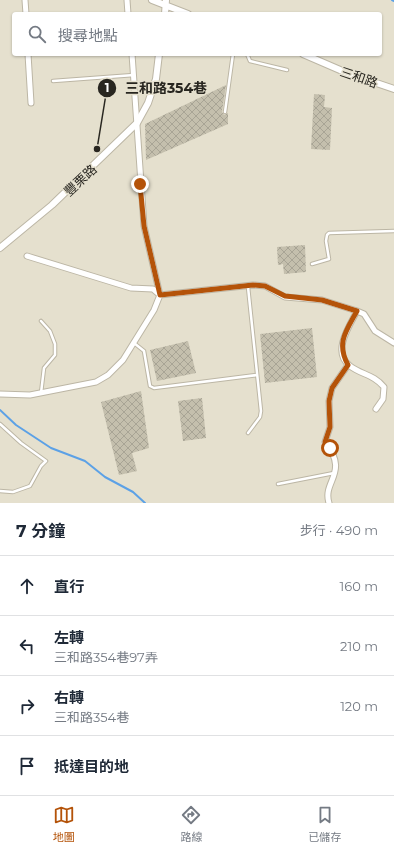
<!DOCTYPE html>
<html lang="zh-TW">
<meta charset="utf-8">
<style>
body{margin:0;font-family:Montserrat,"Noto Sans TC",sans-serif;background:#f6f6f7;color:#1f2937}
.stop{position:absolute;width:12px;height:12px;margin:-9px;border:3px solid #b45309;border-radius:50%;background:#fff}
.stop.end{background:#b45309;border-color:#fff;box-shadow:0 1px 4px #0008}
.list{margin:0;padding:0;list-style:none}
h2{display:flex;justify-content:space-between;align-items:center;height:52px;margin:0;padding:0 16px;font-size:17px}
h2 small{font-size:13px;font-weight:400;color:#747a83}
.list li{display:grid;grid-template-columns:26px 1fr auto;gap:12px;align-items:center;box-sizing:border-box;height:60px;padding:0 16px;border-top:1px solid #e0e1e3}
.list b{display:block;font-size:15px;white-space:nowrap}
.list p{margin:0;font-size:13px;white-space:nowrap;color:#747a83}
.list em{font-size:13px;font-style:normal;color:#747a83}
.icon{flex:none;width:22px;height:22px;fill:none;stroke:currentColor;stroke-width:2;stroke-linecap:round;stroke-linejoin:round}
.map{position:relative;flex:none;width:394px;height:503px;overflow:hidden}
.search{position:absolute;background:#fff;box-shadow:0 1px 3px #0004;left:12px;right:12px;top:12px;height:44px;display:flex;align-items:center;gap:10px;box-sizing:border-box;padding:0 14px;border-radius:4px;color:#747a83;font-size:15px}
.sheet{height:292px;background:#fff}
nav{display:flex;justify-content:space-around;align-items:center;box-sizing:border-box;height:56px;border-top:1px solid #e0e1e3;background:#fff;font-size:11px;color:#747a83}
nav a{display:grid;justify-items:center;gap:2px}
nav .on{color:#b45309}
.map>svg:first-child{display:block}
</style>
<div class="map">
<svg width="394" height="503" viewBox="0 0 394 503">
<defs>
<pattern id="building-cross-hatch" width="8" height="8" patternUnits="userSpaceOnUse"><rect width="8" height="8" fill="#c4bfad"/><path d="M0 0l8 8M0 8l8-8" fill="none" stroke="#a8a495"/></pattern>
</defs>
<rect width="100%" height="100%" fill="#e5e0ce"/>
<g fill="none" stroke-linecap="round" stroke-linejoin="round">
<!-- stream -->
<path stroke="#5ca1e6" stroke-width="2" d="M 392,0 L 394,1
M 0,410 L 16,425 L 51,448 L 85,461 L 105,477 L 133,492 L 145,503"/>
</g>
<!-- building -->
<path fill="url(#building-cross-hatch)" d="M 226,85 L 222,112 L 224,115 L 228,113 L 228,124 L 146,160 L 145,124 Z
M 314,94 L 325,95 L 324,107 L 332,108 L 330,150 L 311,149 Z
M 305,245 L 306,272 L 284,274 L 283,264 L 278,265 L 277,247 Z
M 312,328 L 317,377 L 265,383 L 260,334 Z
M 188,341 L 196,373 L 157,381 L 150,350 Z
M 141,391 L 149,448 L 132,453 L 137,471 L 119,475 L 101,402 Z
M 202,398 L 206,438 L 183,441 L 178,401 Z"/>
<g fill="none" stroke-linecap="round" stroke-linejoin="round">
<defs>
<path id="service" d="M 247,54 L 250,61 L 287,70
M 53,81 L 134,75
M 225,112 L 233,54
M 312,264 L 329,259 L 326,241 L 327,235 L 329,233 L 394,231
M 41,321 L 50,331 L 55,344 L 55,355 L 44,368 L 41,393
M 134,343 L 144,351 L 150,386 L 154,388 L 257,375
M 0,424 L 21,443 L 46,461 L 41,466 L 30,486 L 13,492 L 0,491
M 248,433 L 260,417 L 261,411 L 248,287
M 278,484 L 334,473"/>
<path id="minor" d="M 25,0 L 26,14
M 127,0 L 128,14
M 28,54 L 31,103
M 27,256 L 131,288 L 153,289 L 160,295
M 160,295 L 253,285 L 265,286 L 285,297 L 322,300 L 357,311 L 364,314 L 375,331 L 394,343
M 357,311 C 350,325 331,352 350,366 C 362,375 373,374 384,387 L 383,399 L 376,409
M 0,394 L 30,395 L 96,382 L 108,375 L 123,360 L 154,310 L 160,295 L 144,226 L 132,54
M 329,503 C 322,481 350,473 325,442 L 330,427 L 329,401 L 332,388 L 348,365"/>
<path id="tertiary" d="M 152,0 L 188,14
M 165,14 L 166,0
M 303,54 L 347,73 L 394,89
M 0,248 L 52,205 L 137,123 L 148,103 L 156,79 L 159,54"/>
</defs>
<!-- service casing -->
<use href="#service" stroke="#bcb6a5" stroke-width="4.5"/>
<!-- minor casing -->
<use href="#minor" stroke="#bcb6a5" stroke-width="7"/>
<!-- tertiary casing -->
<use href="#tertiary" stroke="#bcb6a5" stroke-width="8"/>
<!-- service -->
<use href="#service" stroke="#fff" stroke-width="2.5"/>
<!-- minor -->
<use href="#minor" stroke="#fff" stroke-width="5"/>
<!-- tertiary -->
<use href="#tertiary" stroke="#fff" stroke-width="6"/>
</g>
<g fill="none" stroke-linecap="round" stroke-linejoin="round">
<!-- route -->
<path stroke="#b45309" stroke-width="5" d="M 140,184 L 144,226 L 160,295 L 253,285 L 265,286 L 285,296 L 322,300 L 357,311 C 346,331 336,343 348,365 L 332,388 L 329,401 L 330,427 L 325,442 L 330,448"/>
</g>
<g text-anchor="middle" dominant-baseline="central" stroke-width="3" stroke-linejoin="round" paint-order="stroke">
<!-- street labels -->
<g font-size="13" fill="#282620" stroke="#e5e0ce">
<text transform="translate(359 77) rotate(19)">三和路</text>
<text transform="translate(80 180) rotate(-43)">豐栗路</text>
</g>
</g>
<!-- callouts -->
<path fill="none" stroke="#282620" stroke-width="1.5" d="M97 149L107 88"/>
<g fill="#282620" stroke="#e5e0ce" stroke-width="1.5">
<circle cx="97" cy="149" r="4"/>
<circle cx="107" cy="88" r="10"/>
</g>
<g font-size="12" text-anchor="middle" font-weight="bold" fill="#fff">
<text x="107" y="92">1</text>
</g>
<g font-size="14" text-anchor="middle" font-weight="bold" fill="#282620" stroke="#e5e0ce" stroke-width="3" stroke-linejoin="round" paint-order="stroke">
<text x="166" y="93">三和路354巷</text>
</g>
</svg>
<div class="stop" style="left:330px;top:448px"></div>
<div class="stop end" style="left:140px;top:184px"></div>
<div class="search"><svg class="icon" aria-label="search" viewBox="0 0 24 24"><circle cx="10" cy="10" r="6"/><path d="M15 15l6 6"/></svg>搜尋地點</div>
</div>
<section class="sheet">
<h2>7 分鐘<small>步行 · 490 m</small></h2>
<ul class="list">
<li><svg class="icon" aria-label="ahead" viewBox="0 0 24 24"><path d="M12 20V5M6 11l6-6 6 6"/></svg><div><b>直行</b></div><em>160 m</em></li>
<li><svg class="icon" aria-label="left" viewBox="0 0 24 24"><path d="M17 20v-9H6M10 6l-5 5 5 5"/></svg><div><b>左轉</b><p>三和路354巷97弄</p></div><em>210 m</em></li>
<li><svg class="icon" aria-label="right" viewBox="0 0 24 24"><path d="M7 20v-9h11M14 6l5 5-5 5"/></svg><div><b>右轉</b><p>三和路354巷</p></div><em>120 m</em></li>
<li><svg class="icon" aria-label="arrive" viewBox="0 0 24 24"><path d="M6 21V4h12l-3 4 3 4H6"/></svg><div><b>抵達目的地</b></div></li>
</ul>
</section>
<nav>
<a class="on"><svg class="icon" aria-label="map" viewBox="0 0 24 24"><path d="M3 6l6-2 6 2 6-2v14l-6 2-6-2-6 2zM9 4v14M15 6v14"/></svg>地圖</a>
<a><svg class="icon" aria-label="directions" viewBox="0 0 24 24"><path d="M12 3l9 9-9 9-9-9zM9 14v-3h6M13 9l2 2-2 2"/></svg>路線</a>
<a><svg class="icon" aria-label="saved" viewBox="0 0 24 24"><path d="M7 4h10v16l-5-4-5 4z"/></svg>已儲存</a>
</nav>
